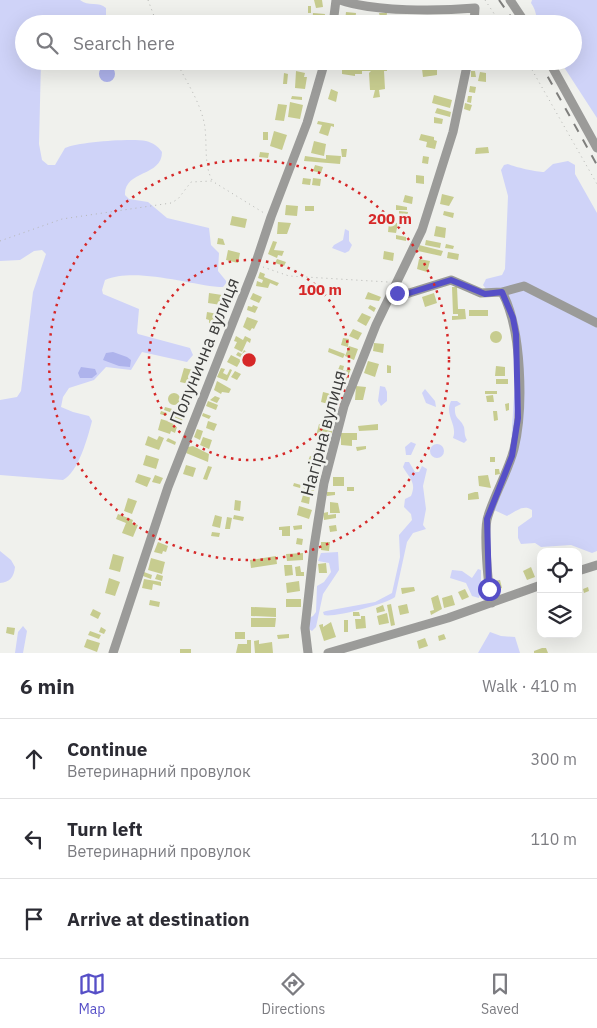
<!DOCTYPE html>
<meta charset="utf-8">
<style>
body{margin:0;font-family:"IBM Plex Sans",sans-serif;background:#f7f7f7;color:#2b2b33}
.controls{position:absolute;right:15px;bottom:15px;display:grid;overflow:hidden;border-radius:10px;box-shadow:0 5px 20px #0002}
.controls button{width:45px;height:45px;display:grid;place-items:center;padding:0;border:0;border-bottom:1px solid #e1e1e2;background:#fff;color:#2b2b33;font:25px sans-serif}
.stop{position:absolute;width:15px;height:15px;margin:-11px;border:4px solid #564fc7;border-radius:50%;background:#fff}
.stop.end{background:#564fc7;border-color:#fff;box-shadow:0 1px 5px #0008}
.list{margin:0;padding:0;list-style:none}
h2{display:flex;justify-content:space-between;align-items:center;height:65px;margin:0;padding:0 20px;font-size:21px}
h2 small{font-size:16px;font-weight:400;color:#7c7c81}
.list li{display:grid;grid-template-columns:32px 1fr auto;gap:15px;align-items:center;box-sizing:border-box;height:80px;padding:0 20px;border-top:1px solid #e1e1e2}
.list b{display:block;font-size:19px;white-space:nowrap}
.list p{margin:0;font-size:16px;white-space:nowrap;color:#7c7c81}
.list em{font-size:16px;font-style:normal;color:#7c7c81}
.icon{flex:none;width:28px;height:28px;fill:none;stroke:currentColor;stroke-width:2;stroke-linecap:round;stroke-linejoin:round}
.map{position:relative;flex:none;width:597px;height:653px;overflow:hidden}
.search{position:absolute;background:#fff;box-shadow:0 5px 20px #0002;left:15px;right:15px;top:15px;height:55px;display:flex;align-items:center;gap:12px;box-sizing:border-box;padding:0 18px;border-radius:28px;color:#7c7c81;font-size:19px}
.sheet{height:305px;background:#fff}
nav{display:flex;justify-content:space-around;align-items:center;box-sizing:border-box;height:70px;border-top:1px solid #e1e1e2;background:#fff;font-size:14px;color:#7c7c81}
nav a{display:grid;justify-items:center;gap:2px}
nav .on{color:#564fc7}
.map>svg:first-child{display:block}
</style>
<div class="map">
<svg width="597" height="653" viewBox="0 0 597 653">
<rect width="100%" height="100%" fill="#f0f1ed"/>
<!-- green -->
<path fill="#cfd3f8" d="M 0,0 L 80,0 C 88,7 99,1 106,8 L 106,18 L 98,24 L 24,24 L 24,61 L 41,61 L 39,144 L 42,160 L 48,165 L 55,165 L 65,148 C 78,142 132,138 146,141 C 153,143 158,146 162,152 C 162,177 124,170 125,195 L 129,199 L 148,202 L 167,218 L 209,228 L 211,245 L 219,253 L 218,271 L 227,282 L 223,287 L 219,287 C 187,284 135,267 105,280 L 102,290 L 103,294 L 139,309 L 137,332 L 138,334 L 190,348 L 193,355 L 187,362 L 142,352 L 131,370 L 106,367 L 94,380 L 69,388 L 63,397 L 61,407 L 73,412 L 89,416 L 92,421 C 88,437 78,473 63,480 L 0,475 L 0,400 L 17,397 L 21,391 L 33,292 L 46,254 L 42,250 L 34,251 L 20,260 L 0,261 Z
M 532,0 L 597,0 L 597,118 L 560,61 L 573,61 L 573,24 L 540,24 C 535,17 537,11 531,3 Z
M 568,161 L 575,165 L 575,174 L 597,213 L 597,551 L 592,553 L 571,545 L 541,547 L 535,543 L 521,544 L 518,538 L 518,527 L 532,517 L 532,510 C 523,504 515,512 507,516 L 494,510 L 509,476 L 514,396 L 519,371 L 506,296 L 486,289 L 483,285 L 486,279 L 502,275 L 505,269 L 508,196 L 501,170 L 504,165 L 508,164 C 514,167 537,172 544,172 L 553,164 Z
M 345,229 L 349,231 L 349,241 L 352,245 L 349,251 L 345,253 L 332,248 L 334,245 L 343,240 Z
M 380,386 L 385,387 L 387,392 L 387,401 L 381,406 L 378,401 Z
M 425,389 L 435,401 L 436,407 L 426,403 L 422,393 Z
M 451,401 L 457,401 L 461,404 L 455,407 C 454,420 461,418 464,427 C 465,432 464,435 467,440 L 464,443 L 453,438 C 458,425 444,415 451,401 Z
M 411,442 L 416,444 L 411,455 L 406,455 L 405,447 Z
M430 451a7 7 0 1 1 14 0a7 7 0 1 1-14 0Z
M 405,462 L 409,462 L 415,472 L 419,472 L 422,466 L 427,469 L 423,486 L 426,509 L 423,525 L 426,529 L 413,533 L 407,542 L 395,597 C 387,604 333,618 324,615 L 323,612 L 326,611 L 375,602 L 392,593 L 400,557 L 399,535 L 412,520 L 411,514 L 404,507 L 405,499 L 411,496 C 417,482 409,478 403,467 Z
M 0,551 L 11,560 L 15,567 C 14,577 10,582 0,583 Z
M 338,552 L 339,570 L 323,594 L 316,627 L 312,631 L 309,629 L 309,618 L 313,616 L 316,612 L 317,586 L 324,582 L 331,572 L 329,563 L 318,561 L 321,553 Z
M 478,569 L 481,570 L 481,590 L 479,598 L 472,596 L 466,583 L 450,578 L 452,570 L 462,571 L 472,578 Z
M 23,626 L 27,631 L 23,653 L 15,653 L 18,632 Z
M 490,632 L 501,636 L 515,637 L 520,653 L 478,653 Z"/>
<!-- water -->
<path fill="#aeb3ec" d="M99 74a8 8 0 1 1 16 0a8 8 0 1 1-16 0Z
M 113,352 L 127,357 L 131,360 L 130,367 L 119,366 L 103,360 L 106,353 Z
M 81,367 L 95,369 L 97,374 L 92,378 L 80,378 L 78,373 Z"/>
<!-- building -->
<path fill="#c7cc8f" d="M 314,0 L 322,0 L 323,7 L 316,8 Z
M 308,6 L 311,6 L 311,13 L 308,13 Z
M 346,12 L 356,13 L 355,22 L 345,21 Z
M 313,13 L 325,14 L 324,24 L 312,24 Z
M 379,13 L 387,13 L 386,21 L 381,21 Z
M 405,15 L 411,16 L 410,23 L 404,23 Z
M 302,17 L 303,20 L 291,24 L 290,19 Z
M 396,18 L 400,18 L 399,23 L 393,23 Z
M 293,61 L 297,61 L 297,68 L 292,68 Z
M 387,63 L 387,71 L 384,71 L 385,89 L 379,90 L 380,97 L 373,98 L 375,90 L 370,90 L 369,73 L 371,71 L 362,71 L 362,74 L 355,74 L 355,76 L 342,74 L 342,65 Z
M 330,65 L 340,65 L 340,70 L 330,69 Z
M 437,67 L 437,75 L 423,77 L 422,69 Z
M 296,71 L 305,73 L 304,77 L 307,77 L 305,89 L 295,88 Z
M 471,71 L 475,71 L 476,77 L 471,77 Z
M 480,72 L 486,73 L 486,82 L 478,81 Z
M 284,73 L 288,74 L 287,84 L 283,84 Z
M 470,86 L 476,87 L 475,93 L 469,92 Z
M 331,89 L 338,92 L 336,102 L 328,99 Z
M 434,95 L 452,100 L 450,108 L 432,103 Z
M 292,96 L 302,97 L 302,100 L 291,99 Z
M 468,96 L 472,96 L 471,103 L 467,102 Z
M 290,102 L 303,105 L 300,119 L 288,117 Z
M 465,103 L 472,105 L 470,111 L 464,109 Z
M 278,104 L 287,105 L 284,121 L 275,120 Z
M 437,108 L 451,112 L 450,117 L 435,113 Z
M 434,117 L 443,119 L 442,124 L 434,123 Z
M 318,121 L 334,124 L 334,127 L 331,126 L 328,136 L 319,133 L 322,125 L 317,124 Z
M 274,131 L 287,135 L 282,150 L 270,146 Z
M 263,132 L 268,132 L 268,140 L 263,140 Z
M 421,134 L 434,137 L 434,140 L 437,141 L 435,149 L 426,147 L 427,142 L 419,140 Z
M 314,141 L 326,144 L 324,156 L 311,153 Z
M 488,147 L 489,153 L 475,154 L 476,148 Z
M 341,149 L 347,149 L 346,157 L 342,157 Z
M 260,152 L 269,153 L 268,158 L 259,157 Z
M 326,155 L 341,156 L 340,164 L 304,161 L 305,156 L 326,159 Z
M 423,156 L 429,157 L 428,164 L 422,163 Z
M 315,165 L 323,167 L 321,173 L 313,171 Z
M 416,175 L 424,176 L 424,184 L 416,183 Z
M 303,178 L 311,179 L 310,185 L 302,184 Z
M 313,178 L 321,179 L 320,186 L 312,185 Z
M 442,194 L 454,197 L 449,206 L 440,204 Z
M 405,195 L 413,197 L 412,204 L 403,202 Z
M 286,205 L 298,206 L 297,216 L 285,215 Z
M 396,205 L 407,207 L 407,210 L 396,210 Z
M 305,206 L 314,206 L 314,211 L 305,211 Z
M 399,211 L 408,212 L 408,221 L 399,221 Z
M 444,211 L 454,213 L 453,218 L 443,215 Z
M 232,216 L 247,219 L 245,228 L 230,225 Z
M 278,222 L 291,223 L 287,234 L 277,234 Z
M 389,222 L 398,223 L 396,233 L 388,232 Z
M 436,226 L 446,228 L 445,238 L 434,236 Z
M 396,235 L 406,237 L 406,241 L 396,239 Z
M 218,238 L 223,239 L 225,245 L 217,244 Z
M 426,240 L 441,243 L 440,248 L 425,245 Z
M 273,241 L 277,242 L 274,250 L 284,251 L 282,256 L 278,255 L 277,258 L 268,254 Z
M 446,244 L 454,246 L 453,249 L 445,248 Z
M 419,245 L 443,251 L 441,256 L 418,251 Z
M 228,250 L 240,253 L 238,263 L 226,260 Z
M 384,251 L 394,253 L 393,261 L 383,259 Z
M 448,252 L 459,254 L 458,260 L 447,258 Z
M 277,259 L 286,262 L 284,266 L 275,263 Z
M 419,259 L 430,261 L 427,272 L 417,269 Z
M 260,272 L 265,274 L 264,277 L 279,283 L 277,286 L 270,283 L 268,288 L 256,286 L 257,281 L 262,283 L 263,280 L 258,278 Z
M 452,287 L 457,287 L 458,309 L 465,309 L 466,319 L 452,320 L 452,316 L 458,316 L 458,314 L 453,314 Z
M 368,292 L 381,297 L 379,301 L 365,299 Z
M 209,293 L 222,295 L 221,305 L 208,303 Z
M 253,293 L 262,297 L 259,303 L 250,299 Z
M 434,293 L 437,303 L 425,307 L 422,297 Z
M 227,296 L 234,297 L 233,301 L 226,300 Z
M 253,305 L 258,307 L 255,313 L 247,310 L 248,306 L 252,307 Z
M 370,305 L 376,308 L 374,312 L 368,308 Z
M 469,310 L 488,310 L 488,316 L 469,316 Z
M 207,312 L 218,314 L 217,324 L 209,323 L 209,320 L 206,319 Z
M 362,313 L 371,317 L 366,326 L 357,321 Z
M 247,317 L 258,321 L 254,329 L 252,328 L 250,331 L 243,327 Z
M 353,329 L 362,333 L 358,340 L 349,336 Z
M490 337a6 6 0 1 1 12 0a6 6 0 1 1-12 0Z
M 236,336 L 243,340 L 245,336 L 251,339 L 250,343 L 247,341 L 242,352 L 234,348 L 237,342 L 234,341 Z
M 343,338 L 349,339 L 348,347 L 341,345 Z
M 206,341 L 215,345 L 212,352 L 203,349 Z
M 374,343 L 384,344 L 383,353 L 373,351 Z
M 349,346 L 358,349 L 354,360 L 345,356 Z
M 329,348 L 345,354 L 343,358 L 328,352 Z
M 244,350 L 247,352 L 244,359 L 236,355 L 238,352 L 242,354 Z
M 231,355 L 241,360 L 237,367 L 227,362 Z
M 368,361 L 379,364 L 375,377 L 364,373 Z
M 340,365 L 344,366 L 343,370 L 346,371 L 348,368 L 351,369 L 346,381 L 335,377 Z
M 387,365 L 391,366 L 391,373 L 387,373 Z
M 496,366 L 505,367 L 505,376 L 495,376 Z
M 184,368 L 193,370 L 189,384 L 180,382 Z
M 221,368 L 225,369 L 223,373 L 227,375 L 230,369 L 232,370 L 227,381 L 217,377 Z
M 235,371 L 241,374 L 237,380 L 231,377 Z
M 496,379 L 508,379 L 508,384 L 496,384 Z
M 217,381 L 231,389 L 229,393 L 222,392 L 221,394 L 214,390 Z
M 335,385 L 343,387 L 341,391 L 334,388 Z
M 356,386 L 366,387 L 363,400 L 355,400 Z
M 485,391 L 497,391 L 497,394 L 485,394 Z
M 323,392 L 335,395 L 332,405 L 321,402 Z
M168 399a6 6 0 1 1 12 0a6 6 0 1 1-12 0Z
M 493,395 L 494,402 L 487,402 L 486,396 Z
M 215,396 L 220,398 L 217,403 L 210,400 Z
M 184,401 L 190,403 L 188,409 L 182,406 Z
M 208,401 L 218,405 L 216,410 L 206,406 Z
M 509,403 L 509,410 L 506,411 L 505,404 Z
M 165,407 L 176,410 L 175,414 L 164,410 Z
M 330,409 L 335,410 L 333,417 L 328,416 Z
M 161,411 L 167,413 L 166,416 L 160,414 Z
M 493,411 L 497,411 L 498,420 L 494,421 Z
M 203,413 L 211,416 L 209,419 L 202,416 Z
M 173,415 L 183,417 L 182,422 L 172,419 Z
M 161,419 L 174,423 L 173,426 L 177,427 L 175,433 L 171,431 L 170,434 L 158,430 Z
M 208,421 L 217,424 L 214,431 L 206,428 Z
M 319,424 L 333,428 L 330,440 L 316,436 Z
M 378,424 L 378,430 L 359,431 L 358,426 Z
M 197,429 L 203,431 L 200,440 L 194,437 Z
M 341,433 L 357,433 L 357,440 L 352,440 L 352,446 L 341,445 Z
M 148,436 L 157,440 L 159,436 L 164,438 L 159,450 L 145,445 Z
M 203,437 L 212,440 L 209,449 L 200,445 Z
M 168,438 L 176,442 L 175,445 L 166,441 Z
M 193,446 L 209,454 L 208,462 L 186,453 L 188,447 Z
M 316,446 L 326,450 L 323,457 L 313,453 Z
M 366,446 L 366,449 L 357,451 L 356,447 Z
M 146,455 L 159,459 L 156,469 L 143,465 Z
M 310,456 L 321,460 L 319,465 L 308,461 Z
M 490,457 L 495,457 L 495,462 L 490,462 Z
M 186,465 L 196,468 L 193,477 L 183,474 Z
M 208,466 L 212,467 L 207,480 L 203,479 Z
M 495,469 L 499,469 L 500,474 L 495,475 Z
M 138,474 L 151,478 L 147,487 L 135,482 Z
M 155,475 L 163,478 L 160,484 L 152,482 Z
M 488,475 L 491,488 L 479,486 L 478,476 Z
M 333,477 L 344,477 L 344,486 L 333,486 Z
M 308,478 L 316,481 L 314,491 L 303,488 Z
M 294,483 L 301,485 L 300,488 L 293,486 Z
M 347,487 L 354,487 L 354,491 L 347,491 Z
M 326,492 L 335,492 L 335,495 L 327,496 Z
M 475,492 L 478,492 L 479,499 L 468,500 L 468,494 Z
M 303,495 L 310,497 L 309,504 L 301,502 Z
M 128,498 L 137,501 L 132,514 L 124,511 Z
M 235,500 L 241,501 L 240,511 L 234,510 Z
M 330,502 L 338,503 L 340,513 L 330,513 Z
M 299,506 L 312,510 L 309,519 L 297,515 Z
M 328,512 L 328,515 L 336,514 L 336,518 L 324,520 L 323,513 Z
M 118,514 L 133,520 L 132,523 L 138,525 L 133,537 L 122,533 L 126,523 L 116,519 Z
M 215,515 L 222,517 L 220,528 L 212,526 Z
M 234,515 L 244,517 L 243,521 L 233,519 Z
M 227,517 L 232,518 L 230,529 L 225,529 Z
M 302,525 L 302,529 L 294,530 L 293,526 Z
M 336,525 L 337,531 L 330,532 L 329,526 Z
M 290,526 L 290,536 L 282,536 L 282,530 L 279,530 L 279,527 Z
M 212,532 L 220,533 L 219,537 L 211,536 Z
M 297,538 L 303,539 L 302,545 L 296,544 Z
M 158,542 L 168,546 L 166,552 L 163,551 L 162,554 L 154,552 Z
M 321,542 L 330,542 L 329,551 L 321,550 Z
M 303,553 L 303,560 L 287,561 L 286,554 Z
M 113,554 L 124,557 L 120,572 L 109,569 Z
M 276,556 L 277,564 L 251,568 L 250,560 Z
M 151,558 L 165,562 L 162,574 L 148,570 Z
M 326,563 L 327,573 L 319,573 L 318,564 Z
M 284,565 L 292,565 L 293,575 L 285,576 Z
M 300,566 L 301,572 L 304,572 L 304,576 L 296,576 L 295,567 Z
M 531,567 L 535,577 L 527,580 L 523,571 Z
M 144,572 L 152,575 L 151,579 L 143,576 Z
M 157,574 L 163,576 L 162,581 L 155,579 Z
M 109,578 L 120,582 L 115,596 L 105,593 Z
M 144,579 L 161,582 L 161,586 L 153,584 L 152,590 L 142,588 Z
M 500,580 L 502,588 L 496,590 L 493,581 Z
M 299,581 L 300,591 L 287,593 L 286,583 Z
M 414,587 L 415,591 L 402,594 L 401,588 Z
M 588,587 L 589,591 L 584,593 L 583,589 Z
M 465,589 L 469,597 L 462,600 L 458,592 Z
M 438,595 L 442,609 L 431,615 L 430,611 L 434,610 L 431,598 Z
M 452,595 L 455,605 L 444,608 L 442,598 Z
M 286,599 L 301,599 L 301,607 L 286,607 Z
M 150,600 L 160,602 L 159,607 L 149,605 Z
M 391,604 L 395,625 L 391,626 L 387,605 Z
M 407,604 L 409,613 L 400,615 L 398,606 Z
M 383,605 L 385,611 L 377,613 L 376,608 Z
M 251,607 L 276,608 L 276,617 L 251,616 Z
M 93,609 L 101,613 L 98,619 L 90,615 Z
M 353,612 L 359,612 L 360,616 L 353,616 Z
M 387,613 L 389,623 L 379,625 L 377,616 Z
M 361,616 L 365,616 L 366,628 L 356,629 L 355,619 L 361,619 Z
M 251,618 L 276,618 L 275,627 L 251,627 Z
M 344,620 L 348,620 L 348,632 L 344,632 Z
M 331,622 L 336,637 L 324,641 L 319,625 L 323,624 L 323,627 Z
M 7,627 L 15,628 L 14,635 L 6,633 Z
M 101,627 L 106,630 L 104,634 L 99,632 Z
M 90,631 L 101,635 L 99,639 L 88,635 Z
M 235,632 L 245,632 L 245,639 L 235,639 Z
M 289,634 L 289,638 L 278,639 L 277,635 Z
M 444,634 L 446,639 L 439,641 L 438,636 Z
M 425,638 L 428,646 L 419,649 L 417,641 Z
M 87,639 L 100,643 L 97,652 L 84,647 Z
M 247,640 L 251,640 L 251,653 L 236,653 L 238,644 L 247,644 Z
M 259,640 L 259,644 L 272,642 L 273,653 L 255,653 L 254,641 Z
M 542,648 L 546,648 L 548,653 L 534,653 L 534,651 Z
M 180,649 L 191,649 L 191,653 L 180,653 Z"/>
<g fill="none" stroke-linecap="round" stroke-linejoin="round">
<!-- path -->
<path stroke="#b5b6b3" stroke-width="1" stroke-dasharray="1 4" stroke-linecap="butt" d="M 148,0 L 157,24
M 485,0 L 501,24
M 176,61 C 186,81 199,100 204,122 C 208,140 203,163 212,180
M 527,61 L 597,184
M 0,241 L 62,219 L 171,203 L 178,199 L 191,182 L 212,181 L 264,213
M 263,267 L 289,276 L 388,282"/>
<!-- minor -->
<path stroke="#9b9b99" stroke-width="9" d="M 340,0 C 374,12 439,11 475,8 L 474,24
M 510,0 L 526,24
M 333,24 L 336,0
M 549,61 L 597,148
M 392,291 L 406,294 L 451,280 L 481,293 L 502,292 C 522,329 524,408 514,449 C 508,472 495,493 488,516 C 483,530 488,588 492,603
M 502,292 L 524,286 L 597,323
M 578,571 L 597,565
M 113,653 L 168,487 L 253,271 L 271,217 L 307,123 L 325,61
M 308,653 L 305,628 L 314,547 L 324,483 L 344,406 L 376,325 L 422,230 L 453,132 L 468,61
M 328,653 L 448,618 L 541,585"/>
<!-- rail -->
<path stroke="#7f7f7d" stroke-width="2" stroke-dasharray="9 9" stroke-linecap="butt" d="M 499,0 L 516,24
M 539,61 L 597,165"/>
</g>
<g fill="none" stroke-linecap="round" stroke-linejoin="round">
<!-- route -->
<path stroke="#564fc7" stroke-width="6" d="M 397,293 L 406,294 L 451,280 L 485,294 L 502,292 L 513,318 L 516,334 L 518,418 L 512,456 L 487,519 L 489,589"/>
</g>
<!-- distance rings -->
<g fill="none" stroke="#d62828" stroke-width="2.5" stroke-dasharray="2.5 5">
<circle cx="249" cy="360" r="100"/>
<circle cx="249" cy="360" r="200"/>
</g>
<g text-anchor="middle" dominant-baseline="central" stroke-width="5" stroke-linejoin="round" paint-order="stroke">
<!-- street labels -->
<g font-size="18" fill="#3c3c3b" stroke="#f0f1ed">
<text transform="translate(204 351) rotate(-68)">Полунична вулиця</text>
<text transform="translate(323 433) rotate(-75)">Нагірна вулиця</text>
</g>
</g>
<circle cx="249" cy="360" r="8" fill="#d62828" stroke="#f0f1ed" stroke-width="2.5"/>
<g font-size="15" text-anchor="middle" font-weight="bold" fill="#d62828" stroke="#f0f1ed" stroke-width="5" stroke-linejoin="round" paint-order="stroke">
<text x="390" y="224">200 m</text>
<text x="320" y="295">100 m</text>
</g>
</svg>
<div class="controls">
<button><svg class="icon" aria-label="locate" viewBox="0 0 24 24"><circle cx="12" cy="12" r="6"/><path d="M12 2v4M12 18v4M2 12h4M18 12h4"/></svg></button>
<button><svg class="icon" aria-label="layers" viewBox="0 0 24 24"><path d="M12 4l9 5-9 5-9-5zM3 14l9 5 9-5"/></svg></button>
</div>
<div class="stop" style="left:489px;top:589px"></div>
<div class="stop end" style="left:397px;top:293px"></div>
<div class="search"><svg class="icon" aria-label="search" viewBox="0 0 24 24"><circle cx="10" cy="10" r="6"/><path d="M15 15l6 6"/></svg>Search here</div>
</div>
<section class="sheet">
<h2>6 min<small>Walk · 410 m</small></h2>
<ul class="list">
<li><svg class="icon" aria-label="ahead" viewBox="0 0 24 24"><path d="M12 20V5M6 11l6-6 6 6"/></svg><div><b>Continue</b><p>Ветеринарний провулок</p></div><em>300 m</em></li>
<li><svg class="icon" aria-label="left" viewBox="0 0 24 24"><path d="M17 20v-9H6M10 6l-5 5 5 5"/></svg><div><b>Turn left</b><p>Ветеринарний провулок</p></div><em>110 m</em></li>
<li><svg class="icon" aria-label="arrive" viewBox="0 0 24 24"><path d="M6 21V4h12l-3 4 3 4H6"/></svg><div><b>Arrive at destination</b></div></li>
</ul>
</section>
<nav>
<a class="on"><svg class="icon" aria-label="map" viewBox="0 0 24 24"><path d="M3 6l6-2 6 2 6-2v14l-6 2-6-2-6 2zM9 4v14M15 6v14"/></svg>Map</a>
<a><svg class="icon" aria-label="directions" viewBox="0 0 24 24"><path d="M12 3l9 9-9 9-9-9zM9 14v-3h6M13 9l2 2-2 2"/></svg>Directions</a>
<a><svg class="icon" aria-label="saved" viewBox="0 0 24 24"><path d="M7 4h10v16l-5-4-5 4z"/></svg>Saved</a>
</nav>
